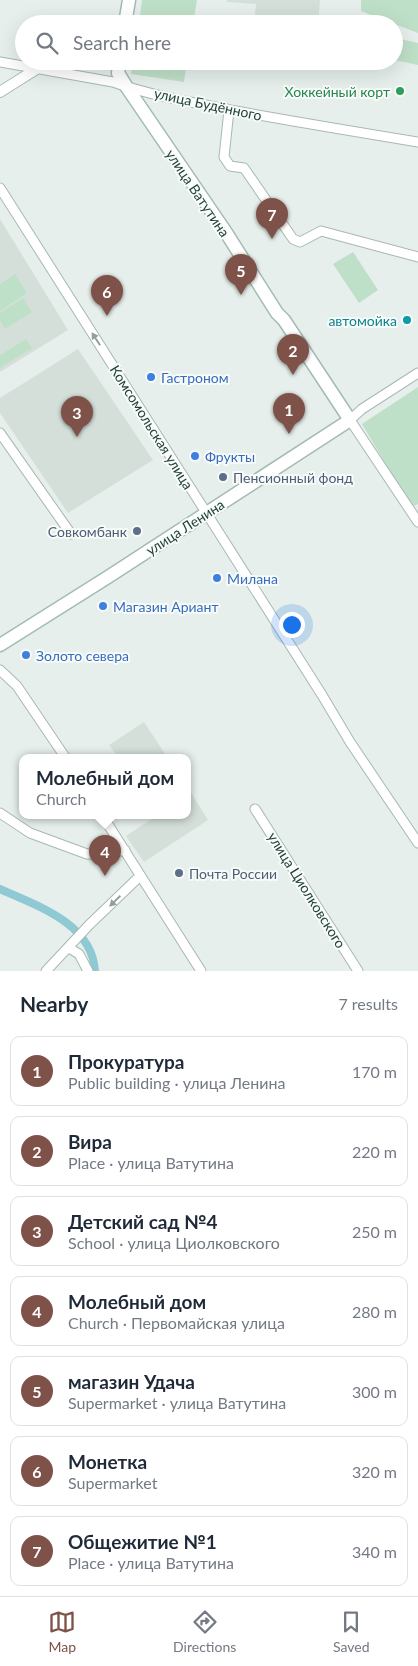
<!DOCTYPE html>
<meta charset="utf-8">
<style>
body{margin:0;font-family:Lato,sans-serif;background:#f6f6f7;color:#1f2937}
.you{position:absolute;left:291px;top:624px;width:18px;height:18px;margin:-12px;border:4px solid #fff;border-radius:50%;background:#1a73e8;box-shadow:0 0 0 8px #1a73e833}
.badge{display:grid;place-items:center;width:32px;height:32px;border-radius:50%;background:#7f5249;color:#fff;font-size:16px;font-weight:700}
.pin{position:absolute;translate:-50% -41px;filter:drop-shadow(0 1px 2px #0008)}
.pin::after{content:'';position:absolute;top:26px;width:18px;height:15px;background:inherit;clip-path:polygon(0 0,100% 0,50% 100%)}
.popup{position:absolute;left:19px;top:754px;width:172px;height:65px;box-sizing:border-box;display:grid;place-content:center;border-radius:10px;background:#fff;filter:drop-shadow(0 1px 4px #0005);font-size:16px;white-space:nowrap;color:#747a83}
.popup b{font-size:19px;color:#1f2937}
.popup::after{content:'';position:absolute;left:50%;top:100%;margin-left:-10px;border:10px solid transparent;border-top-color:#fff}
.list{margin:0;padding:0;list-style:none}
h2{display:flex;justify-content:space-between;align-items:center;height:65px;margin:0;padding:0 20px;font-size:21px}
h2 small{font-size:16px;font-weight:400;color:#747a83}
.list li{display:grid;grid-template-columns:32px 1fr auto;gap:15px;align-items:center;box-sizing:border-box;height:70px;margin:0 10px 10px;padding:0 10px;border:1px solid #e0e1e3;border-radius:10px}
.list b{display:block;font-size:19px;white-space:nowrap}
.list p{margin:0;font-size:16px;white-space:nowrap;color:#747a83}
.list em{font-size:16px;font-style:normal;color:#747a83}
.icon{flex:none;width:28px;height:28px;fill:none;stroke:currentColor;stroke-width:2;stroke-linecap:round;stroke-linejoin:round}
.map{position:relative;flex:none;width:418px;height:971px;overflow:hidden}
.search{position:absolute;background:#fff;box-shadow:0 5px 20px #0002;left:15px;right:15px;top:15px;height:55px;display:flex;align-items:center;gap:12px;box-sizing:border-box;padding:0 18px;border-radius:28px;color:#747a83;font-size:19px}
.sheet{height:625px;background:#fff}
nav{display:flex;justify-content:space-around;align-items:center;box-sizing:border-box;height:70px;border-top:1px solid #e0e1e3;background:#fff;font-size:14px;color:#747a83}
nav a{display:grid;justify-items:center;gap:2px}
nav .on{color:#7f5249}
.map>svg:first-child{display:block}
</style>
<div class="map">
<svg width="418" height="971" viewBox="0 0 418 971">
<rect width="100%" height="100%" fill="#e6efeb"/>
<!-- built -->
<path fill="#d4dfda" d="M 227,0 L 320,0 L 318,24 L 254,24 L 256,4 L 227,2 Z
M 0,219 L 68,330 L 0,372 Z
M 78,349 L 153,460 L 68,513 L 0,413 L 0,398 Z
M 144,722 L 167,757 L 118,757 L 109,745 Z
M 188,788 L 208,820 L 144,862 L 126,836 L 156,816 L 156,815 L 188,815 Z"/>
<!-- green -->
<path fill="#bfe0c8" d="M 142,0 L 197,0 L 193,24 L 139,24 Z
M 361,0 L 418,0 L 418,33 L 361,11 Z
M 400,39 L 418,43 L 418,65 L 395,60 Z
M 133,61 L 187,61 L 184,82 L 131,74 Z
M 353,252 L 378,290 L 359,303 L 333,264 Z
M 15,274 L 27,293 L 0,311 L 0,284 Z
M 23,298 L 32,312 L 5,329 L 0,321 L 0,313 Z
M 26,339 L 32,348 L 0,368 L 0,355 Z
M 418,387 L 418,504 L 411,507 L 362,424 Z"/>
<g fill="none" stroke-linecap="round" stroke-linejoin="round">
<!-- canal -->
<path stroke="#8ec9d4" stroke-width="8" d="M 0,889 C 37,906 92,923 95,971"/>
<defs>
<path id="minor" d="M 0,62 L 113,82 C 152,96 195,103 236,111 C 297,122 357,132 418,142
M 229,110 L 224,157 L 230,166 L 244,168 L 293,239 L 300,242 L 321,231 L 418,257
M 0,188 L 322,695 L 350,742 L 418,843
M 418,373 L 362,409 L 350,420 L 418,522
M 0,433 L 71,534
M 0,670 L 17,686 L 65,757
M 255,809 L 358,971
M 0,813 L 30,833 L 87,854 L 103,854 L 125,850
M 102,815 L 201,971
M 69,948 L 79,954 L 88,971
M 46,971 L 89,925 L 140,876"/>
<path id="tertiary" d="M 0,92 L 38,68"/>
<path id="secondary" d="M 125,24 L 129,0
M 0,645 L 108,577 L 350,420 L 284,320 L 277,313 L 227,234 L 126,86 L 118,73 L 120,61"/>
</defs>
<!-- minor casing -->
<use href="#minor" stroke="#a8b8b2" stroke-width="11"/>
<!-- tertiary casing -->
<use href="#tertiary" stroke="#a8b8b2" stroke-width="12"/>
<!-- secondary casing -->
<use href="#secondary" stroke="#a4bbb3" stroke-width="15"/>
<!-- minor -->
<use href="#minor" stroke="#fff" stroke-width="9"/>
<!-- tertiary -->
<use href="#tertiary" stroke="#fff" stroke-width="10"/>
<!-- secondary -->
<use href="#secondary" stroke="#fff" stroke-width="12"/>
</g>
<!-- one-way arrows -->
<defs><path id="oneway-solid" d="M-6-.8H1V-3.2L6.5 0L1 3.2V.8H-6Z" transform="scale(1.25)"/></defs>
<g fill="#92a09c">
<use href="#oneway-solid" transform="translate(96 339) rotate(-123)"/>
<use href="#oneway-solid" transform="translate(115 901) rotate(136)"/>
</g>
<!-- markers -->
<circle fill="#2e9e5b" stroke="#f7fbf9" stroke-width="2" cx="400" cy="91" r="5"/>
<circle fill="#0f9aa8" stroke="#f7fbf9" stroke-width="2" cx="407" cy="320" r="5"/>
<g fill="#3f7fe0" stroke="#f7fbf9" stroke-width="2">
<circle cx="151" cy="377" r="5"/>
<circle cx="195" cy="456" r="5"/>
<circle cx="217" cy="578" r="5"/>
<circle cx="103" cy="606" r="5"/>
<circle cx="26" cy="655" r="5"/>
</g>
<g fill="#5c6f8a" stroke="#f7fbf9" stroke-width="2">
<circle cx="223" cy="477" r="5"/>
<circle cx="137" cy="531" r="5"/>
<circle cx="179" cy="873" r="5"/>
</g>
<g text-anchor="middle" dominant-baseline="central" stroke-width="4" stroke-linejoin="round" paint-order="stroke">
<!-- leisure labels -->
<g font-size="14" fill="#27864d" stroke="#f7fbf9" text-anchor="end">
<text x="390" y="91">Хоккейный корт</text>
</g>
<!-- street labels -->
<g font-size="14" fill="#24423a" stroke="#f7fbf9">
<text transform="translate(208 104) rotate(12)">улица Будённого</text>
<text transform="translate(198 193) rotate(56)">улица Ватутина</text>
<text transform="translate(152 427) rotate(58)">Комсомольская улица</text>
<text transform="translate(185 527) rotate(-33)">улица Ленина</text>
<text transform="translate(307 890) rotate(58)">улица Циолковского</text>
</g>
<!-- culture labels -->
<g font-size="14" fill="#0d838f" stroke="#f7fbf9" text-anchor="end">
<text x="397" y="320">автомойка</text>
</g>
<!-- shop labels -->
<g font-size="14" fill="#366cbe" stroke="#f7fbf9" text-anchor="start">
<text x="161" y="377">Гастроном</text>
<text x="205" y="456">Фрукты</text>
<text x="227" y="578">Милана</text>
<text x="113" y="606">Магазин Ариант</text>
<text x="36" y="655">Золото севера</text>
</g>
<!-- service labels -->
<g font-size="14" fill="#4e5e75" stroke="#f7fbf9" text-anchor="start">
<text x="233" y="477">Пенсионный фонд</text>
<text x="127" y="531" text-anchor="end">Совкомбанк</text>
<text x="189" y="873">Почта России</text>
</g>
</g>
</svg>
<div class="you"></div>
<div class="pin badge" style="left:289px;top:434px">1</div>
<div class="pin badge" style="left:293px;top:375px">2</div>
<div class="pin badge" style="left:77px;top:437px">3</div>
<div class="pin badge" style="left:105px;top:876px">4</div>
<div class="popup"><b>Молебный дом</b>Church</div>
<div class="pin badge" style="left:241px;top:295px">5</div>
<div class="pin badge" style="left:107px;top:316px">6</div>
<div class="pin badge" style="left:272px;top:239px">7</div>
<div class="search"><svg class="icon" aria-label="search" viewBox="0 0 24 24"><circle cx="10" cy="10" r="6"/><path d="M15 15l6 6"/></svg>Search here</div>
</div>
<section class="sheet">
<h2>Nearby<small>7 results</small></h2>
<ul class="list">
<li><span class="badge">1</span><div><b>Прокуратура</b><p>Public building · улица Ленина</p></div><em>170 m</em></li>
<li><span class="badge">2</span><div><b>Вира</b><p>Place · улица Ватутина</p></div><em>220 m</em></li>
<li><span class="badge">3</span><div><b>Детский сад №4</b><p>School · улица Циолковского</p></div><em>250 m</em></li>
<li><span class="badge">4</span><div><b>Молебный дом</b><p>Church · Первомайская улица</p></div><em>280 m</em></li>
<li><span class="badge">5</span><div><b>магазин Удача</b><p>Supermarket · улица Ватутина</p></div><em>300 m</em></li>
<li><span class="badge">6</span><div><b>Монетка</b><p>Supermarket</p></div><em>320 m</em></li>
<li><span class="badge">7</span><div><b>Общежитие №1</b><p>Place · улица Ватутина</p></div><em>340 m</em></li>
</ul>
</section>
<nav>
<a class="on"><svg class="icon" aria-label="map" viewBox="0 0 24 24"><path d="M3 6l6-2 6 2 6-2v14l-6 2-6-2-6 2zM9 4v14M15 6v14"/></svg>Map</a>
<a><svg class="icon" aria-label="directions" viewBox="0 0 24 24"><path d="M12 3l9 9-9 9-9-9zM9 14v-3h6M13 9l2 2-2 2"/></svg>Directions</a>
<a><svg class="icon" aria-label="saved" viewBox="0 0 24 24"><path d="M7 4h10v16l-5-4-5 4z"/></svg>Saved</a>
</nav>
